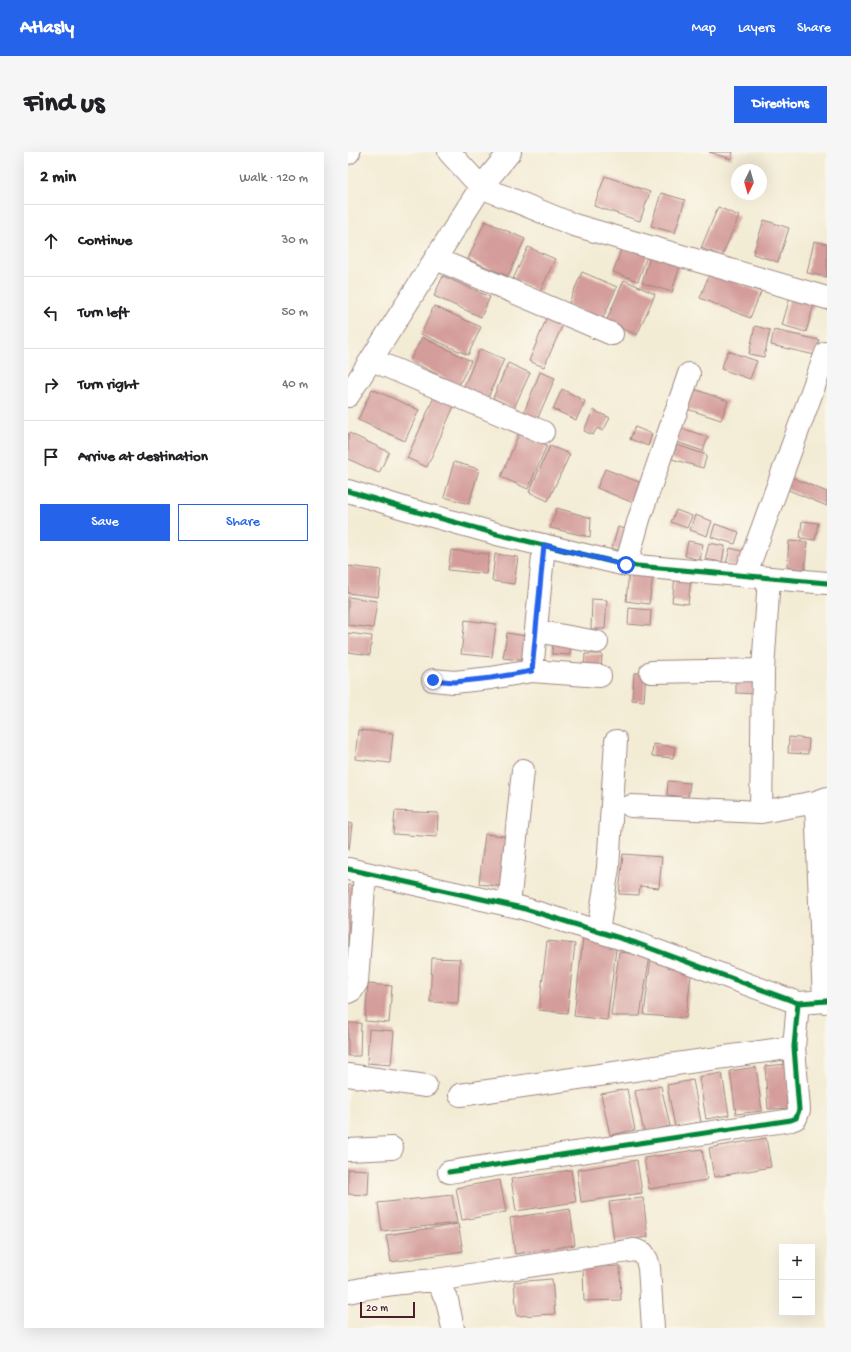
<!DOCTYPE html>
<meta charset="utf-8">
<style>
body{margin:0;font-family:"Gochi Hand",sans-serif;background:#f6f6f6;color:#202124}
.controls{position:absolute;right:12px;bottom:12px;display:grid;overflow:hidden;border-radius:0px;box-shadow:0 4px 16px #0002}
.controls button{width:36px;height:36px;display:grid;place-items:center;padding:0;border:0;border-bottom:1px solid #e0e0e0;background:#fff;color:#202124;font:20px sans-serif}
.compass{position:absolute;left:383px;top:12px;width:36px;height:36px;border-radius:50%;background:#fff;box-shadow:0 4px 16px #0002;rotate:185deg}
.scale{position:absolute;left:12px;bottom:10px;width:55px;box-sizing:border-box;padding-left:4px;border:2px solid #4a1f2b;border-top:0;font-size:11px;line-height:14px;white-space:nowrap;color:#4a1f2b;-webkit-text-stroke:3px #fbf7ec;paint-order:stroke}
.stop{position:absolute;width:12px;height:12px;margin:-9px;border:3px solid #2563eb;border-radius:50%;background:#fff}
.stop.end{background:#2563eb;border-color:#fff;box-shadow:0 1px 4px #0008}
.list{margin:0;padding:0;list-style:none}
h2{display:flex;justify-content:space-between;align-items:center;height:52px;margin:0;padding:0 16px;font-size:17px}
h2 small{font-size:13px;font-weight:400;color:#757577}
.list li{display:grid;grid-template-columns:26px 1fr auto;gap:12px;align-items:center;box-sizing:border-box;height:72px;padding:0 16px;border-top:1px solid #e0e0e0}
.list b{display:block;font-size:15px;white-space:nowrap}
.list em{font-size:13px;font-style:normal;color:#757577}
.actions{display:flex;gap:8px;padding:12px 16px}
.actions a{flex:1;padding:9px 0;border:1px solid #2563eb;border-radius:0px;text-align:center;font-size:14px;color:#2563eb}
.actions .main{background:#2563eb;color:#fff}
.icon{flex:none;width:22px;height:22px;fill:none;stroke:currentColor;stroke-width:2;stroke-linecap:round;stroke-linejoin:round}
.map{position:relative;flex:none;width:479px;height:1176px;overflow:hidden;border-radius:0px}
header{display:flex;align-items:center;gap:24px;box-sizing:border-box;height:56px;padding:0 20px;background:#2563eb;color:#fff}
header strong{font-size:19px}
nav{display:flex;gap:22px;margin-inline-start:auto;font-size:14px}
.intro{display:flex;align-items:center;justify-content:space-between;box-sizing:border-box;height:96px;padding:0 24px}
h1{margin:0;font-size:28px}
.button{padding:10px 18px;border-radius:0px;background:#2563eb;color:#fff;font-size:14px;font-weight:700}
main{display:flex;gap:24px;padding:0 24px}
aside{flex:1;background:#fff;border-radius:0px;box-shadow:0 4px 16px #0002}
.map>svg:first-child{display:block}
</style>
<header>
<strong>Atlasly</strong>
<nav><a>Map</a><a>Layers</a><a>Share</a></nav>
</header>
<div class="intro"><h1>Find us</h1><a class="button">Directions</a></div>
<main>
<aside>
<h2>2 min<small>Walk · 120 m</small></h2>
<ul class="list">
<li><svg class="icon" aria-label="ahead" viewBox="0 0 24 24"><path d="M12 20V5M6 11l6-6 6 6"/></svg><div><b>Continue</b></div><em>30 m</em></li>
<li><svg class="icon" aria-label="left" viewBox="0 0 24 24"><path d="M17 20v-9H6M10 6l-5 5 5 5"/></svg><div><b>Turn left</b></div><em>50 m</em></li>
<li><svg class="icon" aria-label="right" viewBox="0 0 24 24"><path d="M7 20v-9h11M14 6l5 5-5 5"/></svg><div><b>Turn right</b></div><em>40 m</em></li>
<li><svg class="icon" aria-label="arrive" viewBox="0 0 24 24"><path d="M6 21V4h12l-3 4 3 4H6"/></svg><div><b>Arrive at destination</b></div></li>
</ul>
<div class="actions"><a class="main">Save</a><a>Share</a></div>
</aside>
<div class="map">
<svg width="479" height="1176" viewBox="0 0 479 1176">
<rect width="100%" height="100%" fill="#fbf7ec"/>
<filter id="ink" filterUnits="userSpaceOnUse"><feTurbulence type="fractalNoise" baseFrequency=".025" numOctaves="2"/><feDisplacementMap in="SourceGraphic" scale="8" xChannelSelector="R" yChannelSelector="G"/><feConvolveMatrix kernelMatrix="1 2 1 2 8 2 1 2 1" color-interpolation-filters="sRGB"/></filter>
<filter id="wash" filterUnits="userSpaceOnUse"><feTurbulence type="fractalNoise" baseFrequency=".012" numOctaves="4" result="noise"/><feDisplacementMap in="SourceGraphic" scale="16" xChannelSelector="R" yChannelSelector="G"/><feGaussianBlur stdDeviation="0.9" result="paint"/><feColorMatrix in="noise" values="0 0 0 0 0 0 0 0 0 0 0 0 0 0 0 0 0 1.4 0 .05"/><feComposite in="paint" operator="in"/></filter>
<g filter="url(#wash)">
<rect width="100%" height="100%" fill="#f3ecd5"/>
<g id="blocks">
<!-- building -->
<path fill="#d49d9b" d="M 361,0 L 385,0 L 383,7 Z
M 257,24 L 302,40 L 292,69 L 246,54 Z
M 313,41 L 337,48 L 327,81 L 303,74 Z
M 370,55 L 391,64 L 374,104 L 353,96 Z
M 416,68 L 441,76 L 430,110 L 405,102 Z
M 137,69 L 177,87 L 160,124 L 120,107 Z
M 466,89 L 479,92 L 479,125 L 459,121 Z
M 276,90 L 301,99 L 290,129 L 265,120 Z
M 180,95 L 207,107 L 192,140 L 165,127 Z
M 303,101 L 333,110 L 324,140 L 294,131 Z
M 234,120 L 269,135 L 254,168 L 220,153 Z
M 362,120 L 413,140 L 402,166 L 352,146 Z
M 95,124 L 142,145 L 133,165 L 86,144 Z
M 276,128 L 307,142 L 289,183 L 258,170 Z
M 443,142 L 467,149 L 458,180 L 434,173 Z
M 86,154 L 133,175 L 120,203 L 73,182 Z
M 199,165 L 215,172 L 196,215 L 181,209 Z
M 407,174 L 422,178 L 416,205 L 401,202 Z
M 426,178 L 471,188 L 467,203 L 423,193 Z
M 74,185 L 123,209 L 111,233 L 62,209 Z
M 132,197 L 156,207 L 140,246 L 115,236 Z
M 380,199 L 409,209 L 402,227 L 373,217 Z
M 160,211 L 182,221 L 166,256 L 145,246 Z
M 192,220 L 207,226 L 189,268 L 175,263 Z
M 343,236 L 380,249 L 373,268 L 336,256 Z
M 24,237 L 71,258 L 57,289 L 10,268 Z
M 214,237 L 237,249 L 228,268 L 205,257 Z
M 87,243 L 107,252 L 79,315 L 59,306 Z
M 245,258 L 262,266 L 255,279 L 249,276 L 245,283 L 236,279 Z
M 287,275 L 304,282 L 300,294 L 282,287 Z
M 333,276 L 360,285 L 355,299 L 328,290 Z
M 1,281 L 41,300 L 31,321 L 0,307 L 0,283 Z
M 171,281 L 199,293 L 180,337 L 153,325 Z
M 329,293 L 359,303 L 355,316 L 324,307 Z
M 202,294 L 222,302 L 200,349 L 181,340 Z
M 106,310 L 131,317 L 121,352 L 96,345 Z
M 257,317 L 296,332 L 288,352 L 249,336 Z
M 443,325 L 479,340 L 479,354 L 438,337 Z
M 209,356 L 243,366 L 242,385 L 202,376 Z
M 328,358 L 344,364 L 339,376 L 323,370 Z
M 347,363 L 364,369 L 359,384 L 342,378 Z
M 454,369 L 470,371 L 467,388 L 452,386 Z
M 367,372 L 391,380 L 387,392 L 363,385 Z
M 270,375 L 285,379 L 279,401 L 264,396 Z
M 340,389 L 355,392 L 352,408 L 337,404 Z
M 441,389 L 459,390 L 457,417 L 439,415 Z
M 361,391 L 377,394 L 374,410 L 357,407 Z
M 382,396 L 394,399 L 390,415 L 378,412 Z
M 103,398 L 141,402 L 138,422 L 100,418 Z
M 147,402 L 170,405 L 166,432 L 144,429 Z
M 0,414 L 33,418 L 30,445 L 0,441 Z
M 281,420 L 305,423 L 301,452 L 278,449 Z
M 327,425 L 343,427 L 340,452 L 324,450 Z
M 0,445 L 29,449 L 25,476 L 0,473 Z
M 244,447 L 259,448 L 257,477 L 243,477 Z
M 281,456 L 303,458 L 302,474 L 280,472 Z
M 117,468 L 148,472 L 144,505 L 113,502 Z
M 0,481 L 24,484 L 22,503 L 0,500 Z
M 159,481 L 184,485 L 180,509 L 155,506 Z
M 205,488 L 223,490 L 222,503 L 204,502 Z
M 237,502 L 254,502 L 253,521 L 236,520 Z
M 286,521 L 298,521 L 296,549 L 284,548 Z
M 388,525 L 411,526 L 411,542 L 388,541 Z
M 10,578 L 45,581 L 42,611 L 7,607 Z
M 441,585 L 461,587 L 460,602 L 440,601 Z
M 305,592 L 327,595 L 325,606 L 304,604 Z
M 320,629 L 342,631 L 340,645 L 319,643 Z
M 47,659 L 90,661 L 89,685 L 45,682 Z
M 0,671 L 4,672 L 1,698 L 0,698 Z
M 137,682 L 163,685 L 158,735 L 131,732 Z
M 275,702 L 314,705 L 311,736 L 292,734 L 291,743 L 271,742 Z
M 0,733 L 11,734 L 3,801 L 0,800 Z
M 235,786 L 269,790 L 259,868 L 226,864 Z
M 199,789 L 227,792 L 219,861 L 191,858 Z
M 271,800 L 302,803 L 292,864 L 263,864 Z
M 303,805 L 344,815 L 338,866 L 296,863 Z
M 84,806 L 112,807 L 110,851 L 82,850 Z
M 20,832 L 44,834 L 41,871 L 17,869 Z
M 0,871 L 13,871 L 12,904 L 0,904 Z
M 21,877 L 46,879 L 43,913 L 19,911 Z
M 440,912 L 444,956 L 420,957 L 417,914 Z
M 408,915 L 414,959 L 388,962 L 382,919 Z
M 374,921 L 381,963 L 358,967 L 351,925 Z
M 345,928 L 353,970 L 327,975 L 319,933 Z
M 313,934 L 322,974 L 296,980 L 287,939 Z
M 279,937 L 287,978 L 262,983 L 253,942 Z
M 418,986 L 423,1015 L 366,1025 L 361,996 Z
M 354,997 L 359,1028 L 301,1037 L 296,1006 Z
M 289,1008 L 294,1041 L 233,1050 L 229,1018 Z
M 0,1017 L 21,1018 L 20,1043 L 0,1042 Z
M 223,1018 L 228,1050 L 168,1059 L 163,1027 Z
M 152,1028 L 158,1060 L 114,1068 L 108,1036 Z
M 104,1043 L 109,1071 L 34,1079 L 30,1051 Z
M 295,1046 L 300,1085 L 266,1089 L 261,1050 Z
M 222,1057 L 227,1093 L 167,1102 L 162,1066 Z
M 110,1072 L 115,1099 L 43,1110 L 38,1083 Z
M 272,1114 L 273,1148 L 236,1149 L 235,1116 Z
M 204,1127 L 207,1162 L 169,1164 L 166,1130 Z"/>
</g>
</g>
<g filter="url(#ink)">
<use href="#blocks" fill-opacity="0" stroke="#9e8680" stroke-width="1"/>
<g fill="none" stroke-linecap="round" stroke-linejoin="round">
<defs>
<path id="minor" d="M 101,0 L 133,35 L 226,73 L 479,146
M 0,1 L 1,0
M 88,107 L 264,182
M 24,208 L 195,280
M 0,244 L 133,35 L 162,0
M 0,339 L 59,357 L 149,382 L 278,413 L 479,431
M 278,413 L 291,367 L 341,222
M 397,424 L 478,201
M 188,479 L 249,490
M 184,519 L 196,393
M 303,520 L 415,518
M 85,528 L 106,530 L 143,526 L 184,519 L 252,524
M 468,650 L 476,850
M 283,654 L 413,660 L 468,650 L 479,646
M 413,660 L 415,518 L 421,426
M 0,717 L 174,756 L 288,791 L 450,851 L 479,849
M 161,753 L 175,618
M 250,779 L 260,716 L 268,589
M 0,840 L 4,838 L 9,830 L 17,721
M 0,923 L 78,934
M 112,943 L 446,895
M 0,998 L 44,996
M 101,1020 L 443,968 L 448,966 L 451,958 L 446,895 L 450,851
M 88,1128 L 287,1098 L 295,1101 L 299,1108 L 301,1116 L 305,1176
M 0,1140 C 29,1133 58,1130 88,1128 L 99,1148 L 105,1176"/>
</defs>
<!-- minor casing -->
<use href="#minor" stroke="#9e8680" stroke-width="24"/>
<!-- minor -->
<use href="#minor" stroke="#fff" stroke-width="22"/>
<defs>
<path id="cycleway" d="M 0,339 L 59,357 L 149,382 L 278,413 L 479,431
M 0,717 L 174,756 L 288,791 L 450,851 L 479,849
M 101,1020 L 443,968 L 448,966 L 451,958 L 446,895 L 450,851"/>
</defs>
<!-- cycleway casing -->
<use href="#cycleway" stroke="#fbf7ec" stroke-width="8"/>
<!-- cycleway -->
<use href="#cycleway" stroke="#00873e" stroke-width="5"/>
</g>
</g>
<g fill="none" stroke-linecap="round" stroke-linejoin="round" filter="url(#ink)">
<!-- route -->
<path stroke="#2563eb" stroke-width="5" d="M 85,528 L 106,530 L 143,526 L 184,519 L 196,393 L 278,413"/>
</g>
</svg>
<div class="controls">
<button>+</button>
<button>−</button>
</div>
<svg class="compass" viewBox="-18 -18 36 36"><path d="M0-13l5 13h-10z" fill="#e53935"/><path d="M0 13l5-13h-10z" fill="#757577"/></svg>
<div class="scale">20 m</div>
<div class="stop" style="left:278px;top:413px"></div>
<div class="stop end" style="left:85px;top:528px"></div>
</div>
</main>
